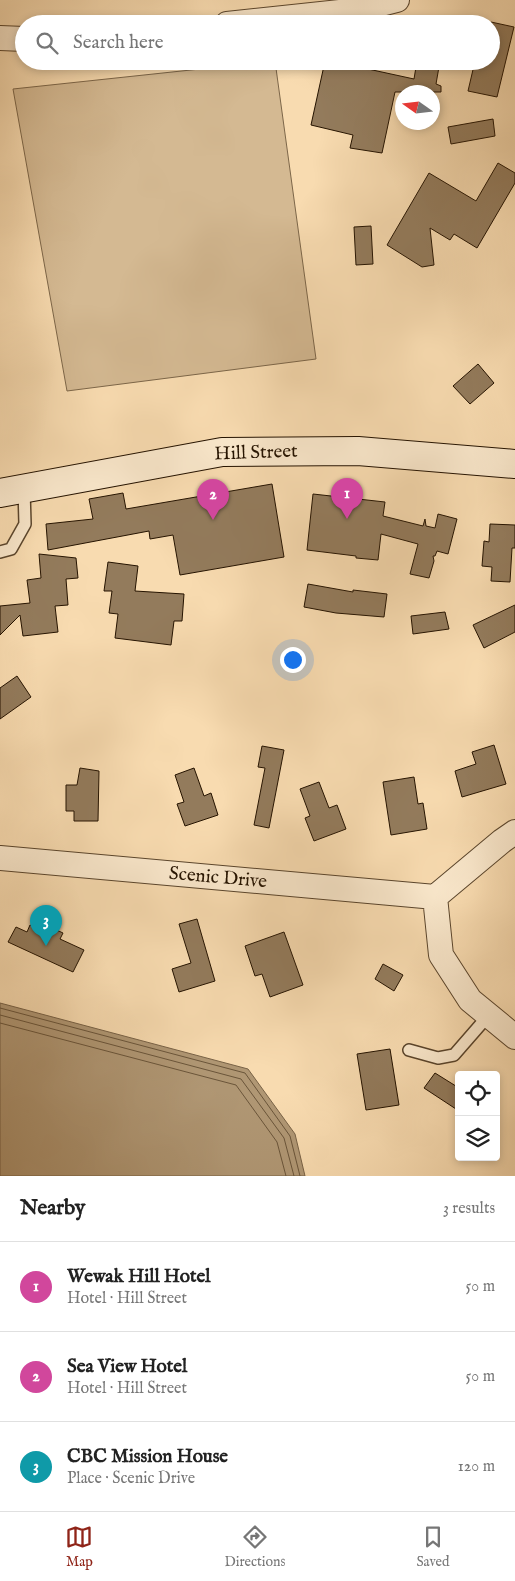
<!DOCTYPE html>
<meta charset="utf-8">
<style>
body{margin:0;font-family:"IM FELL English",serif;background:#f2f2f2;color:#222}
.controls{position:absolute;right:15px;bottom:15px;display:grid;overflow:hidden;border-radius:5px;box-shadow:0 2px 8px #0003}
.controls button{width:45px;height:45px;display:grid;place-items:center;padding:0;border:0;border-bottom:1px solid #e0e0e0;background:#fff;color:#222;font:25px sans-serif}
.compass{position:absolute;left:395px;top:85px;width:45px;height:45px;border-radius:50%;background:#fff;box-shadow:0 2px 8px #0003;rotate:284deg}
.you{position:absolute;left:292px;top:659px;width:18px;height:18px;margin:-12px;border:4px solid #fff;border-radius:50%;background:#1a73e8;box-shadow:0 0 0 8px #1a73e833}
.badge{display:grid;place-items:center;width:32px;height:32px;border-radius:50%;background:#8f2418;color:#fff;font-size:16px;font-weight:700}
.pin{position:absolute;translate:-50% -41px;filter:drop-shadow(0 1px 2px #0008)}
.pin::after{content:'';position:absolute;top:26px;width:18px;height:15px;background:inherit;clip-path:polygon(0 0,100% 0,50% 100%)}
.list{margin:0;padding:0;list-style:none}
h2{display:flex;justify-content:space-between;align-items:center;height:65px;margin:0;padding:0 20px;font-size:21px}
h2 small{font-size:16px;font-weight:400;color:#767676}
.list li{display:grid;grid-template-columns:32px 1fr auto;gap:15px;align-items:center;box-sizing:border-box;height:90px;padding:0 20px;border-top:1px solid #e0e0e0}
.list b{display:block;font-size:19px;white-space:nowrap}
.list p{margin:0;font-size:16px;white-space:nowrap;color:#767676}
.list em{font-size:16px;font-style:normal;color:#767676}
.icon{flex:none;width:28px;height:28px;fill:none;stroke:currentColor;stroke-width:2;stroke-linecap:round;stroke-linejoin:round}
.map{position:relative;flex:none;width:515px;height:1176px;overflow:hidden}
.search{position:absolute;background:#fff;box-shadow:0 2px 8px #0003;left:15px;right:15px;top:15px;height:55px;display:flex;align-items:center;gap:12px;box-sizing:border-box;padding:0 18px;border-radius:28px;color:#767676;font-size:19px}
.sheet{height:335px;background:#fff}
nav{display:flex;justify-content:space-around;align-items:center;box-sizing:border-box;height:70px;border-top:1px solid #e0e0e0;background:#fff;font-size:14px;color:#767676}
nav a{display:grid;justify-items:center;gap:2px}
nav .on{color:#8f2418}
.map>svg:first-child{display:block}
</style>
<div class="map">
<svg width="515" height="1176" viewBox="0 0 515 1176">
<rect width="100%" height="100%" fill="#f8dbb0"/>
<filter id="stains"><feTurbulence type="fractalNoise" baseFrequency=".004" numOctaves="4"/><feColorMatrix values="0 0 0 0 .2 0 0 0 0 .09 0 0 0 0 .02 0 0 0 .5 -.17"/></filter>
<radialGradient id="worn" r=".72"><stop offset=".6" stop-color="#630" stop-opacity="0"/><stop offset="1" stop-color="#630" stop-opacity=".3"/></radialGradient>
<!-- green -->
<path fill="#d4b992" stroke="#7c6649" d="M 275,61 L 316,359 L 67,391 L 13,89 Z"/>
<!-- water -->
<path fill="#b09774" stroke="#786246" d="M 0,1003 L 248,1069 L 295,1134 L 305,1176 L 0,1176 Z"/>
<g fill="none" stroke-linecap="round" stroke-linejoin="round">
<!-- shore -->
<path stroke="#6a553a" stroke-width="1" d="M 0,1008 L 245,1073 L 290,1136 L 300,1176
M 0,1015 L 241,1079 L 284,1138 L 294,1176
M 0,1023 L 236,1085 L 277,1142 L 286,1176"/>
</g>
<!-- building -->
<path fill="#937b5c" stroke="#251300" d="M 491,22 L 514,27 L 497,97 L 468,91 L 475,61 L 491,61 Z
M 325,61 L 370,61 L 368,69 L 414,79 L 417,61 L 440,61 L 436,84 L 441,86 L 441,92 L 395,92 L 382,153 L 350,148 L 353,135 L 311,125 Z
M 493,119 L 495,136 L 451,144 L 448,127 Z
M 498,163 L 515,173 L 515,183 L 477,248 L 454,234 L 450,240 L 430,228 L 434,265 L 422,267 L 387,245 L 429,173 L 476,201 Z
M 371,226 L 373,264 L 356,265 L 354,227 Z
M 478,364 L 494,383 L 470,404 L 453,386 Z
M 272,484 L 284,557 L 180,575 L 173,535 L 150,539 L 149,531 L 48,550 L 46,524 L 93,519 L 89,499 L 123,493 L 126,509 Z
M 313,494 L 385,502 L 383,516 L 423,526 L 425,519 L 426,526 L 435,528 L 438,514 L 457,519 L 448,554 L 437,551 L 435,556 L 433,556 L 434,561 L 429,578 L 410,574 L 418,544 L 381,534 L 378,560 L 356,558 L 356,556 L 307,550 Z
M 490,524 L 515,525 L 515,548 L 512,548 L 510,582 L 491,581 L 492,567 L 482,566 L 484,541 L 489,542 Z
M 39,554 L 76,558 L 78,578 L 66,579 L 68,605 L 55,606 L 58,632 L 23,636 L 20,615 L 0,635 L 0,606 L 30,603 L 27,580 L 41,578 Z
M 108,562 L 138,566 L 135,591 L 184,594 L 182,621 L 174,621 L 171,645 L 115,638 L 118,614 L 109,613 L 112,591 L 104,591 Z
M 308,584 L 353,592 L 353,590 L 387,594 L 384,617 L 336,613 L 304,607 Z
M 515,605 L 515,632 L 484,648 L 473,625 Z
M 445,612 L 449,629 L 413,634 L 411,616 Z
M 17,676 L 31,697 L 0,719 L 0,688 Z
M 494,745 L 506,784 L 462,797 L 455,771 L 476,764 L 472,752 Z
M 262,746 L 284,750 L 269,828 L 254,825 L 265,768 L 258,767 Z
M 80,768 L 99,771 L 98,821 L 74,821 L 74,811 L 66,811 L 66,785 L 77,785 Z
M 194,768 L 204,796 L 211,793 L 218,815 L 185,826 L 177,804 L 184,802 L 175,775 Z
M 414,777 L 418,804 L 423,803 L 427,829 L 391,835 L 383,782 Z
M 319,782 L 329,808 L 337,805 L 346,829 L 314,841 L 305,818 L 310,816 L 300,789 Z
M 197,919 L 215,981 L 179,992 L 172,969 L 191,963 L 179,924 Z
M 30,925 L 45,932 L 48,926 L 63,933 L 60,939 L 84,950 L 73,972 L 8,942 L 16,927 L 27,932 Z
M 284,932 L 303,985 L 270,997 L 262,974 L 255,976 L 245,946 Z
M 383,964 L 403,975 L 394,991 L 375,979 Z
M 390,1049 L 399,1105 L 366,1110 L 357,1054 Z
M 435,1073 L 459,1088 L 459,1111 L 424,1088 Z"/>
<g fill="none" stroke-linecap="round" stroke-linejoin="round">
<defs>
<path id="lane" d="M 0,552 L 11,549 L 25,524 L 24,489
M 409,1050 L 438,1058 L 454,1055 L 488,1016"/>
<path id="street" d="M 227,24 L 358,10 L 397,0
M 0,38 L 24,39
M 515,832 L 502,841 L 435,897 L 441,955 L 470,1000 L 515,1037
M 0,858 L 435,897"/>
<path id="secondary" d="M 0,493 L 222,452 L 358,451 L 515,464"/>
</defs>
<!-- lane casing -->
<use href="#lane" stroke="#5a452c" stroke-width="14"/>
<!-- street casing -->
<use href="#street" stroke="#5a452c" stroke-width="26"/>
<!-- secondary casing -->
<use href="#secondary" stroke="#251300" stroke-width="30"/>
<!-- lane -->
<use href="#lane" stroke="#fae8cc" stroke-width="11"/>
<!-- street -->
<use href="#street" stroke="#fae8cc" stroke-width="24"/>
<!-- secondary -->
<use href="#secondary" stroke="#fae8cc" stroke-width="28"/>
</g>
<g text-anchor="middle" dominant-baseline="central" stroke-width="4" stroke-linejoin="round" paint-order="stroke">
<!-- street labels -->
<g font-size="19" fill="#251300" stroke="#fae8cc">
<text transform="translate(256 453) rotate(-2)">Hill Street</text>
<text transform="translate(218 878) rotate(5)">Scenic Drive</text>
</g>
</g>
<rect width="100%" height="100%" filter="url(#stains)"/>
<rect width="100%" height="100%" fill="url(#worn)"/>
</svg>
<div class="controls">
<button><svg class="icon" aria-label="locate" viewBox="0 0 24 24"><circle cx="12" cy="12" r="6"/><path d="M12 2v4M12 18v4M2 12h4M18 12h4"/></svg></button>
<button><svg class="icon" aria-label="layers" viewBox="0 0 24 24"><path d="M12 4l9 5-9 5-9-5zM3 14l9 5 9-5"/></svg></button>
</div>
<svg class="compass" viewBox="-18 -18 36 36"><path d="M0-13l5 13h-10z" fill="#e53935"/><path d="M0 13l5-13h-10z" fill="#767676"/></svg>
<div class="you"></div>
<div class="pin badge" style="left:347px;top:519px;background:#d1479c">1</div>
<div class="pin badge" style="left:213px;top:520px;background:#d1479c">2</div>
<div class="pin badge" style="left:46px;top:946px;background:#0f9aa8">3</div>
<div class="search"><svg class="icon" aria-label="search" viewBox="0 0 24 24"><circle cx="10" cy="10" r="6"/><path d="M15 15l6 6"/></svg>Search here</div>
</div>
<section class="sheet">
<h2>Nearby<small>3 results</small></h2>
<ul class="list">
<li><span class="badge" style="background:#d1479c">1</span><div><b>Wewak Hill Hotel</b><p>Hotel · Hill Street</p></div><em>50 m</em></li>
<li><span class="badge" style="background:#d1479c">2</span><div><b>Sea View Hotel</b><p>Hotel · Hill Street</p></div><em>50 m</em></li>
<li><span class="badge" style="background:#0f9aa8">3</span><div><b>CBC Mission House</b><p>Place · Scenic Drive</p></div><em>120 m</em></li>
</ul>
</section>
<nav>
<a class="on"><svg class="icon" aria-label="map" viewBox="0 0 24 24"><path d="M3 6l6-2 6 2 6-2v14l-6 2-6-2-6 2zM9 4v14M15 6v14"/></svg>Map</a>
<a><svg class="icon" aria-label="directions" viewBox="0 0 24 24"><path d="M12 3l9 9-9 9-9-9zM9 14v-3h6M13 9l2 2-2 2"/></svg>Directions</a>
<a><svg class="icon" aria-label="saved" viewBox="0 0 24 24"><path d="M7 4h10v16l-5-4-5 4z"/></svg>Saved</a>
</nav>
